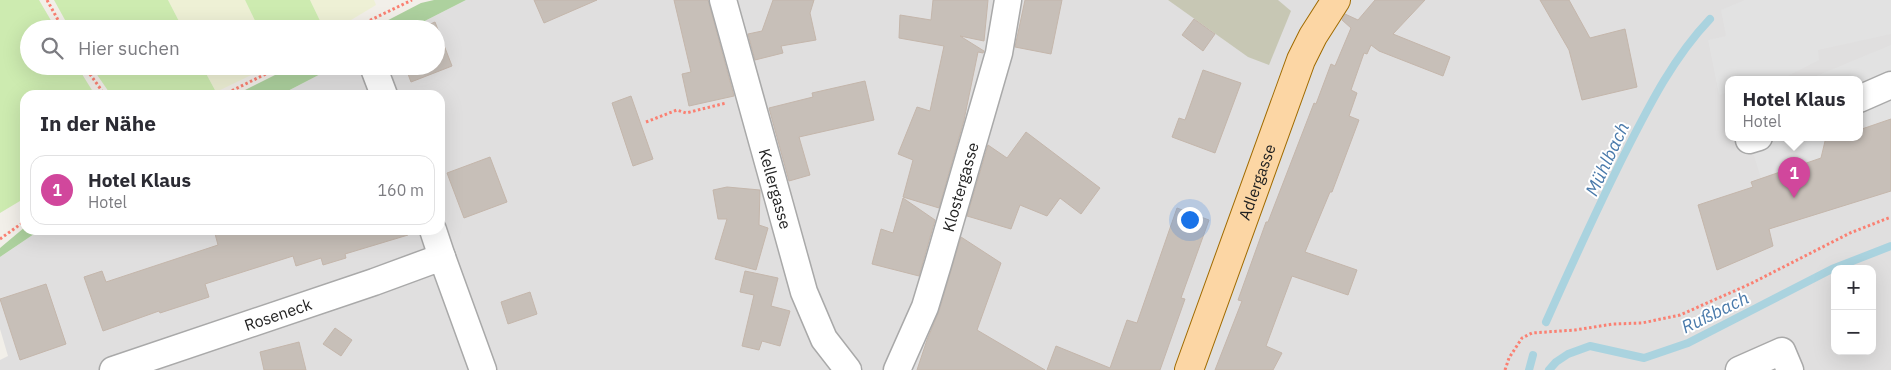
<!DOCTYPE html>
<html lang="de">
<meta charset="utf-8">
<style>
body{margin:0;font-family:"IBM Plex Sans",sans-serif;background:#f7f7f7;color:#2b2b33}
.controls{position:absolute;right:15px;bottom:15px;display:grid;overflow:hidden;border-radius:10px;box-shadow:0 5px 20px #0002}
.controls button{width:45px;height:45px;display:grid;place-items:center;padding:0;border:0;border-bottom:1px solid #e1e1e2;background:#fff;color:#2b2b33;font:25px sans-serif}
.you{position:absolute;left:1189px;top:219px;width:18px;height:18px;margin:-12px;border:4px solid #fff;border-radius:50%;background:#1a73e8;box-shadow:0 0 0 8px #1a73e833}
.badge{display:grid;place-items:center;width:32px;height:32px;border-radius:50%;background:#2563eb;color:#fff;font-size:16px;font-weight:700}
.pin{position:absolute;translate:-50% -41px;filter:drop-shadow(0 1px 2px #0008)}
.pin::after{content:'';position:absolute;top:26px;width:18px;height:15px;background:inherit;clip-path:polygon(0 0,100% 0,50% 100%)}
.popup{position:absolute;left:1725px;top:76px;width:138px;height:65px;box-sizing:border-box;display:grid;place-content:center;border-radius:10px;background:#fff;filter:drop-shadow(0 1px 4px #0005);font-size:16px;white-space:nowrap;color:#7c7c81}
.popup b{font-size:19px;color:#2b2b33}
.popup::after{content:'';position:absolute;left:50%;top:100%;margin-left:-10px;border:10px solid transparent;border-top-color:#fff}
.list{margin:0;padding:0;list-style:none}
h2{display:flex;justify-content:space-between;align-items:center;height:65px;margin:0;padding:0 20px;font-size:21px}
h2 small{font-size:16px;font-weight:400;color:#7c7c81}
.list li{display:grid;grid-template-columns:32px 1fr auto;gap:15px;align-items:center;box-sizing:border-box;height:70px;margin:0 10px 10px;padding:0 10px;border:1px solid #e1e1e2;border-radius:15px}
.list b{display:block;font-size:19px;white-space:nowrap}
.list p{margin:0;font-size:16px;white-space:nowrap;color:#7c7c81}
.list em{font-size:16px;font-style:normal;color:#7c7c81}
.icon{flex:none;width:28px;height:28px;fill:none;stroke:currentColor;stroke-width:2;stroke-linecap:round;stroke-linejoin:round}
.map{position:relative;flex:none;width:1891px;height:370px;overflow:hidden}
.search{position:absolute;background:#fff;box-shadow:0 5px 20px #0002;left:20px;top:20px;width:425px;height:55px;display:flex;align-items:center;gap:12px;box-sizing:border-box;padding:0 18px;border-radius:28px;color:#7c7c81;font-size:19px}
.panel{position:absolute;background:#fff;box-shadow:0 5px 20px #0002;left:20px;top:90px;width:425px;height:145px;border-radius:15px}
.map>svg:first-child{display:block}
</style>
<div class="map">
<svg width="1891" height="370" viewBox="0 0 1891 370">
<rect width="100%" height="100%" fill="#f2efe9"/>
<!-- residential -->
<path fill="#e0dfdf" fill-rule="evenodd" d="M 466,0 L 1891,0 L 1891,370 L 0,370 L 0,360 L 8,356 L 0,329 L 0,257 L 40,230 L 440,230 L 440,95 L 280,95 L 336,66 L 436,66 L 436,29 L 409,29 ZM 1729,79 L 1859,79 L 1859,137 L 1729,137 ZM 1835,269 L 1872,269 L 1872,351 L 1835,351 Z"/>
<!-- construction -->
<path fill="#c7c7b4" d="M 1168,0 L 1278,0 L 1291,11 L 1269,65 L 1248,57 Z"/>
<!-- farmland -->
<path fill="#eef0d5" d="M 168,0 L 245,0 L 259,29 L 183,29 Z
M 310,0 L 374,0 L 376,5 L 336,29 L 324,29 Z
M 202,66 L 270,66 L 216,92 Z"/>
<!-- grass -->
<path fill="#cdebb0" d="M 0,0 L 39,0 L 56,29 L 29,29 L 29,66 L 77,66 L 95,95 L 25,95 L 25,198 L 0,213 Z
M 54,0 L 168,0 L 183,29 L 70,29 Z
M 245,0 L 310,0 L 324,29 L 259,29 Z
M 91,66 L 202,66 L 216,92 L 210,95 L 111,95 Z"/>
<!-- forest -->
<path fill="#add19e" d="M 434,0 L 466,0 L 409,29 L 371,29 L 421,3 Z
M 293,66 L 336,66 L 280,95 L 235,95 Z
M 25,227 L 25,230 L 40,230 L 0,257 L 0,248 Z"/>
<!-- parking -->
<path fill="#e2e2e2" d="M 1745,0 L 1891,0 L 1891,34 L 1818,50 L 1819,60 L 1782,79 L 1729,79 L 1729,92 L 1719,95 L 1708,40 L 1726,36 L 1721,10 Z
M 1891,45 L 1891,119 L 1867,127 L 1859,123 L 1859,79 L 1809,79 Z
M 1748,137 L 1827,137 L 1823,150 L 1825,157 L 1761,178 Z"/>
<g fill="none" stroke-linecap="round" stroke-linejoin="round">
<!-- stream -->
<path stroke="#aad3df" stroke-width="8" d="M 1546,322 C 1571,266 1596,211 1623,157 C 1648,108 1672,59 1710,19
M 1529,370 L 1533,355
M 1549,370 L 1556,362 L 1568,354 L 1590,346 L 1644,358 L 1688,343 L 1832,269 L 1891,246"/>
</g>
<!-- building -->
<path fill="#c7bfb8" stroke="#c4b6ab" d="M 534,0 L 597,0 L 544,23 Z
M 674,0 L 708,0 L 734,96 L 689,106 L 682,74 L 691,72 Z
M 773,0 L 814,0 L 810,13 L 816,40 L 781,46 L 783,53 L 755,60 L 748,34 L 762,31 Z
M 933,0 L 988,0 L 984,41 L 960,36 L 984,51 L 983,53 L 978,52 L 964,120 L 939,208 L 903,197 L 913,160 L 898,154 L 917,107 L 930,111 L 944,46 L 899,38 L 900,15 L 931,20 Z
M 1025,0 L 1062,0 L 1051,54 L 1015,47 Z
M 1375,0 L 1425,0 L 1393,34 L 1450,57 L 1443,76 L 1379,51 L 1371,45 L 1367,54 L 1364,53 L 1351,90 L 1357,93 L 1349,116 L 1359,120 L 1332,192 L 1330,192 L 1305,252 L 1357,270 L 1348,295 L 1292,276 L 1266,346 L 1282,353 L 1273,370 L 1215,370 L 1242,301 L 1238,300 L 1266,222 L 1268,222 L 1314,103 L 1316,104 L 1331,64 L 1335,66 L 1351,28 L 1342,20 L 1345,14 L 1358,20 Z
M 1540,0 L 1569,0 L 1590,38 L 1625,29 L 1637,87 L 1582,100 L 1569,50 Z
M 1194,19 L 1215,34 L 1203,51 L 1182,35 Z
M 435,22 L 452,66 L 411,82 L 405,66 L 436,66 L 436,29 L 419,29 Z
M 1203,70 L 1241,83 L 1215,153 L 1172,137 L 1179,118 L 1185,120 Z
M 865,81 L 874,120 L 799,137 L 810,175 L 789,181 L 769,108 L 813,97 L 812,93 Z
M 631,96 L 653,159 L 633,166 L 612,103 Z
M 1891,119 L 1891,191 L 1769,229 L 1773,246 L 1717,270 L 1698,205 L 1753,187 L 1751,182 L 1821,158 L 1826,137 L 1859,137 L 1859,130 Z
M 1026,132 L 1100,188 L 1081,214 L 1060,198 L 1047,216 L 1020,205 L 1011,229 L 967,216 L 988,145 L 1007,158 Z
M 490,157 L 507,202 L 464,218 L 447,173 Z
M 727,187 L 760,190 L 759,225 L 768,228 L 756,270 L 715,259 L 727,219 L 718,219 L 713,190 Z
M 903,198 L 935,220 L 919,276 L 872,264 L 881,229 L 893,233 Z
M 1177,208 L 1209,220 L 1181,298 L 1185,299 L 1160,370 L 1047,370 L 1056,346 L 1110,368 L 1127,320 L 1137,323 Z
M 214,230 L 407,230 L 408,235 L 345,254 L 346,258 L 323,265 L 321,258 L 296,266 L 293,256 L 205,284 L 209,297 L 160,313 L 159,311 L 103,331 L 84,277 L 102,271 L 106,282 L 218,245 Z
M 961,237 L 1001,263 L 977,330 L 1045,370 L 917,370 L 927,340 L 939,311 Z
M 745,271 L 778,278 L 771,306 L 790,311 L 780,346 L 762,341 L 759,350 L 742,346 L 754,295 L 740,292 Z
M 46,284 L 66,344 L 20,360 L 0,299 Z
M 530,292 L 537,314 L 508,324 L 501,302 Z
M 335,328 L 352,340 L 341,356 L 323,344 Z
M 299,342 L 306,370 L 264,370 L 260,352 Z"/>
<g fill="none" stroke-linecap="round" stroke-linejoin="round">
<defs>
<g id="minor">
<path id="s1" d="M 723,0 L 804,292 L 824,339 L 848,370"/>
<path d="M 373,66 L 384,95"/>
<path d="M 1859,99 L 1891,85"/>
<path d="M 1749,140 L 1759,137"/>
<path d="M 433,230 L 442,257"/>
<path id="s2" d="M 113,370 L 374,282 L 442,257 L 483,370"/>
<path id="s3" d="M 897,370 L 925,307 L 938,264 L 999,53 L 1008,0"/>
<path d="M 1739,370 L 1782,351 L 1790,370"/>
</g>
<g id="major">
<path id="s4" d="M 1189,370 L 1301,60 L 1313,36 L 1336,0"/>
</g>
</defs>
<!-- minor casing -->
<use href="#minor" stroke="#a9a9a9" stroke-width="29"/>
<!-- major casing -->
<use href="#major" stroke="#a06b00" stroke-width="30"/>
<!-- path -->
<path stroke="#fa8072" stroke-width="3" stroke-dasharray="2.5 2.5" stroke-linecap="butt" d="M 47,0 L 63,29
M 352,29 L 412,0
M 84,66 L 105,95
M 223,95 L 282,66
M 646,122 L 677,110 L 686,113 L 726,103
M 0,239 L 25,221
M 1505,370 L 1509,358 L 1522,338 L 1532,333 L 1575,330 L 1613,324 L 1642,323 L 1680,315 L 1750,284 L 1850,233 L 1891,217"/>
<!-- minor -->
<use href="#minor" stroke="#fff" stroke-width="26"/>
<!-- major -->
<use href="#major" stroke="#fcd6a4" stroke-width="28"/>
</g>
<g text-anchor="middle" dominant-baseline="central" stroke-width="4" stroke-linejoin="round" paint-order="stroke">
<!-- street labels -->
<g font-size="16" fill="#222" stroke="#fff">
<text stroke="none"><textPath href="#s4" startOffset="200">Adlergasse</textPath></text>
<text stroke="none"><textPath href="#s3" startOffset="194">Klostergasse</textPath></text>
<text stroke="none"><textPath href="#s1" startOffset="196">Kellergasse</textPath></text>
<text stroke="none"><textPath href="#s2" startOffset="174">Roseneck</textPath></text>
</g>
<!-- water labels -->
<g font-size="18" font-style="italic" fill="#4a7aab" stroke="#fff">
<text transform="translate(1607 159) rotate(-65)">Mühlbach</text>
<text transform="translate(1715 312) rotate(-26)">Rußbach</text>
</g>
</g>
</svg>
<div class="controls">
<button>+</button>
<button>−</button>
</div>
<div class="you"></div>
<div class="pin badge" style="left:1794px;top:198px;background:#d1479c">1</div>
<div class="popup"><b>Hotel Klaus</b>Hotel</div>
<div class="search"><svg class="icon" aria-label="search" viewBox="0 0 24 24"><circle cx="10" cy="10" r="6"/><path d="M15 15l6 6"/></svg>Hier suchen</div>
<section class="panel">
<h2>In der Nähe<small></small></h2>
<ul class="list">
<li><span class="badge" style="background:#d1479c">1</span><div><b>Hotel Klaus</b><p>Hotel</p></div><em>160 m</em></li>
</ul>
</section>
</div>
